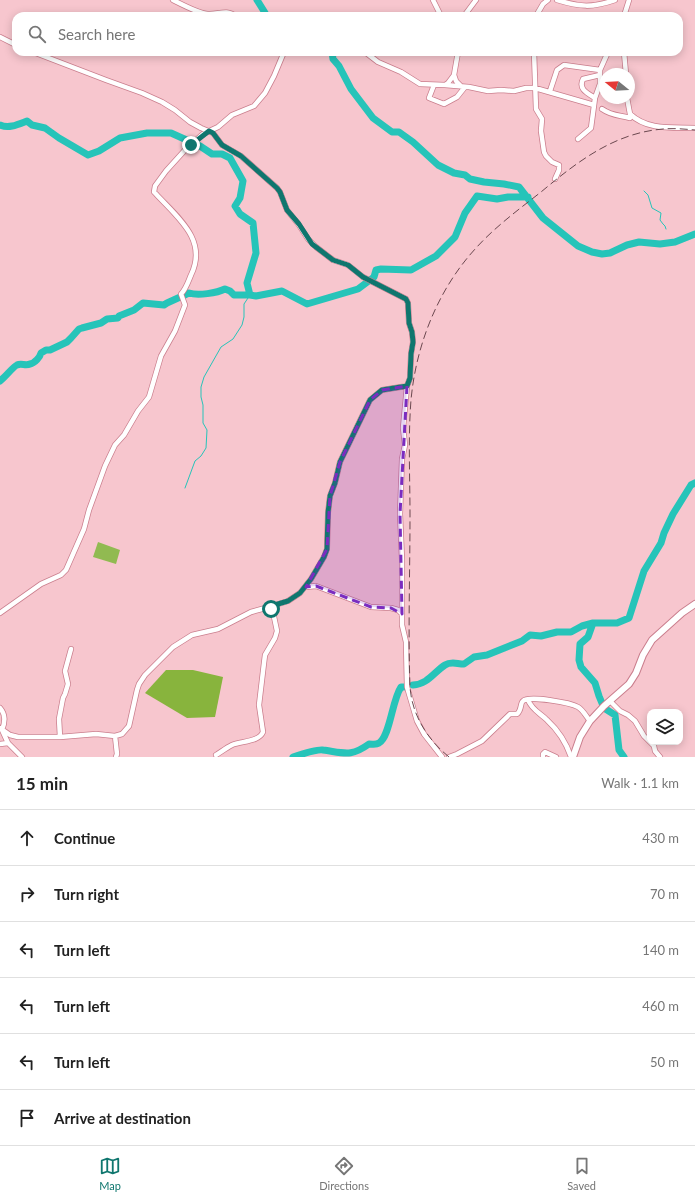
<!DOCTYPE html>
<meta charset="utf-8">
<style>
body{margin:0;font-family:Lato,sans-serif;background:#f6f6f6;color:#222}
.controls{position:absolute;right:12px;bottom:12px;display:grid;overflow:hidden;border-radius:8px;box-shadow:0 2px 10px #0003}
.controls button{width:36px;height:36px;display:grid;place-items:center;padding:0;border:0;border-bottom:1px solid #e0e0e0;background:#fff;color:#222;font:20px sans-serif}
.compass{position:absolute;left:599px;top:68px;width:36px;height:36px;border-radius:50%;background:#fff;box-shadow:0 2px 10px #0003;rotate:288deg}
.stop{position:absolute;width:12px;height:12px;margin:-9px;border:3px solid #0f766e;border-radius:50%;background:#fff}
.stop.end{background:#0f766e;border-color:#fff;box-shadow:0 1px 4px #0008}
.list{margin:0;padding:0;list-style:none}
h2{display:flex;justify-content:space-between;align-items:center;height:52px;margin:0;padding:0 16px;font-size:17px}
h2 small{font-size:13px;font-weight:400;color:#767676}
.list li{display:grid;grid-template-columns:26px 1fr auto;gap:12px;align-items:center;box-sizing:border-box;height:56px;padding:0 16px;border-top:1px solid #e0e0e0}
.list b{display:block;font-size:15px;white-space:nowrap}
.list em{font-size:13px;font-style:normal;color:#767676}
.icon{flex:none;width:22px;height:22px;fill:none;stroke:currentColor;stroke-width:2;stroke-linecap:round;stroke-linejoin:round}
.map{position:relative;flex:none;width:695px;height:757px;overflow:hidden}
.search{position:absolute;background:#fff;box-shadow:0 2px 10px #0003;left:12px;right:12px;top:12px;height:44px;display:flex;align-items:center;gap:10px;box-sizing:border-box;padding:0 14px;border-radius:12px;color:#767676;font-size:15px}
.sheet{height:388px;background:#fff}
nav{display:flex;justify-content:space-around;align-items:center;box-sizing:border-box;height:56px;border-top:1px solid #e0e0e0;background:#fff;font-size:11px;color:#767676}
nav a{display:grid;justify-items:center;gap:2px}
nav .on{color:#0f766e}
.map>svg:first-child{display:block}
</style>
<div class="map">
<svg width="695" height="757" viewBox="0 0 695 757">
<rect width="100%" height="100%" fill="#f7c6ce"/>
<!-- green -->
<path fill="#91ba51" d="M 98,542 L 120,550 L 116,564 L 93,557 Z"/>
<!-- forest -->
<path fill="#88b43d" d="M 166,670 L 193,670 L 223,677 L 215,717 L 187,718 L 145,693 Z"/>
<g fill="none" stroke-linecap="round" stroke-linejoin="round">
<!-- stream -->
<path stroke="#26c4b9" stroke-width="1" d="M 644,191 L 648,195 L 652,208 L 661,213 L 660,220 L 663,224 L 665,226 L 666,229
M 185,488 L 195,461 L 201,456 L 206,448 L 207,430 L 203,423 L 203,405 L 201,397 L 201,387 L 204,377 L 221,347 L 233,339 L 242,325 L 244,317 L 244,304 L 250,295"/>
<!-- river -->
<path stroke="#26c4b9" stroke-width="7" d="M 257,0 L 267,16
M 296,16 L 299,16
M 332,52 L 333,59 L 339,66 L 351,89 L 373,118 L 392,132 L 399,132 L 413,142 L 438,165 L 454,173 L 465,175 L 470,179 L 484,182 L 504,184 L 519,187 L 543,218 L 578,246 L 592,252 L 602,254 L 610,253 L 627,245 L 639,242 L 660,244 L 675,242 L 695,234
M 0,125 C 9,129 19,124 27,121 L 32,125 L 45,128 L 59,138 L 88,155 L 99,151 L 120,138 L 147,133 L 171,133 L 200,146 L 212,154 L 222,154 L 230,158 L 243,181 L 240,198 L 235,206 L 240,214 L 253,223 L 256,253 L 247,283 L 250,295
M 0,381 C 5,377 14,366 17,365 C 21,363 26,366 30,364 C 35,363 40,357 41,353 L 46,350 L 50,350 L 67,342 L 71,338 L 79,329 L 82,328 L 101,323 L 107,319 L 118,318 L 119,316 L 134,310 L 143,303 L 164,305 L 167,303 L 189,293 C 198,296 217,293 225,289 L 230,291 L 234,295 L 250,295 L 256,296 L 282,291 L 307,304 L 358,289 L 374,277 L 376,270 L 381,269 L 411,270 L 436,256 L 455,237 L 465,213 L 477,196 L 497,199 L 508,197 L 528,197
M 593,623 L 588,637 L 580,644 L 579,660 L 581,667 L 595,683 L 599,696 L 604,708 L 615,715 L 619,750 L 624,757
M 413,685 C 428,684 433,673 445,665 C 451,661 457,664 464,664 L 474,657 L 487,655 L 522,641 L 530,635 L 541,636 L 557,632 L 571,632 L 582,626 L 593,623 L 617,623 L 629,618 L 644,571 L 661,543 L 664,533 L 673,514 L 691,485 L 695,483
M 293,757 C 299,755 317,749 323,750 C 345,753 351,757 369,744 C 373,744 376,745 379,743 C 390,737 392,700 401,687 L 404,687"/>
<defs>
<path id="street" d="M 173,0 C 181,4 200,14 208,14 C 217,15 227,9 235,16
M 433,0 L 441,16
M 557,0 C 580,7 592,8 615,0
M 464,16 L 476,0
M 536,16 L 543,4 L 548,0
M 624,16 L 629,0
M 0,37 L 16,45
M 33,52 L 106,80 L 142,93 L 162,102 L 175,110 L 190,122 L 201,128 L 213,133 L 222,145 L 241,156 L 277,188 L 280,192 L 287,210 L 299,225 L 308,239 L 316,247 L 333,260 L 348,265 L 363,277 L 406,299 L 408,303 L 409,323 L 412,332 L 413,342 L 411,354 L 410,378 L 407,386 L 403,428 L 405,445 L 402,459 L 400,514 L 402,560 L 402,625 L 406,642 L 407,687 L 417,721 L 424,734 L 442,757
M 365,52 L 378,62 L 401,72 L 420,84 L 445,85 L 448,83 L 454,75 L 458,52
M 534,52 L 536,109 L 542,119 L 541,131 L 544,152 L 546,156 L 552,162 L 559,165 L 559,170 L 555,179
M 624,52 L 626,74
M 454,75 L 456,81 L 462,87
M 434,85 L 429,98 L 444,104 L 457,97 L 465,87
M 445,85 L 469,87 L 488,91 L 501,90 L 514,91 L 526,88 L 535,88 L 594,105
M 550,91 L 557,70 L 564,65 L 600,70
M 595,98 C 587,93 578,89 583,79 L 600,75
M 627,98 L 630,114 C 648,131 673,127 695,128
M 602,109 C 612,116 619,115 630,118
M 578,139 L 591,128 L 595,98 L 600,84 L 600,70 L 608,52
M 306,587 L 316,586 L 371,607 L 391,608 L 398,610 L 402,614
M 269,607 L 288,601 L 300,593 L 311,579 L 324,557 L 327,549 L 328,513 L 330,496 L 335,483 L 340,462 L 370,400 L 382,390 L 407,386
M 0,613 L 41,584 L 61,575 L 66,570 L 84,529 L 89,510 L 105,466 L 115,445 L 124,435 L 138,411 L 149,397 L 161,356 L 175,331 L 185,305 L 181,294 C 186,289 188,282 191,275 C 208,240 178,218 156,194 L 154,192 L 155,186 L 166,171 L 185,150 L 203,134 L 218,127 L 232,115 L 254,106 L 265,93 L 274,76 L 284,52
M 528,700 C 532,710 540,713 547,720 C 559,731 566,742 571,757
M 610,701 L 620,711 L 628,715 L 635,721 L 644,736 L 654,746 L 655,751 L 660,757
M 0,708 C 6,715 5,722 2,730 L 8,743 L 22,757
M 0,728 L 10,735 L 18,737 L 60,737 L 96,734 L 115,736 L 122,734 L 129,726 L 137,690 L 139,684 L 145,675 L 173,647 L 192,635 L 218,629 L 251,612 L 269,607 L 273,612 L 277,631 L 275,638 L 265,655 L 264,663 L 259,705 L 263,732 C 259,742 241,741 232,745 C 226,748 221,752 216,755
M 115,736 L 117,754 L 116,757
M 60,737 L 59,719 L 63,698 L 65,694 L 68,684 L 65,671 L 71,649
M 0,744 L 8,743
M 449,757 L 457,754 L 482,741 L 510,714 L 517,714 C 522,710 520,703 523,701 C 529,695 571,703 578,707 C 583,710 586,716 590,721
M 543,757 L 543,754 L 545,752 L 556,757"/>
<path id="secondary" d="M 573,757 L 580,737 L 590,721 L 604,706 L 629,684 L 636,673 L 643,655 L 652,640 L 682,613 L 695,604"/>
</defs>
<!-- street casing -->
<use href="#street" stroke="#ca7e8d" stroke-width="6"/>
<!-- secondary casing -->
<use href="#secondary" stroke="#ca7e8d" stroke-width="8"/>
<!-- street -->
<use href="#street" stroke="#fff" stroke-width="4.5"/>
<!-- secondary -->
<use href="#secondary" stroke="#fff" stroke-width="6"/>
<!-- rail -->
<path stroke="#6b484f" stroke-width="1" stroke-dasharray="8 4" stroke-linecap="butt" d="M 449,757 C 427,739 412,715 410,687 C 408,629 410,572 410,515 C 410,477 408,438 411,400 C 416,345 438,289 476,248 C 495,227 518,210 541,192 C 577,162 614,133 663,129 C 673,128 684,129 695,130"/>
</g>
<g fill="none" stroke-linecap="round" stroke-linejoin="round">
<!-- route -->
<path stroke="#0f766e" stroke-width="5" d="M 191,145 L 209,131 L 213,133 L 222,145 L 241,156 L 277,188 L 280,192 L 287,210 L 299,224 L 312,244 L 333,260 L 348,265 L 363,277 L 406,299 L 408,303 L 409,323 L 412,332 L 413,342 L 411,354 L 410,378 L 407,386 L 382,390 L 370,400 L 340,462 L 335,483 L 330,496 L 328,513 L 327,549 L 324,557 L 311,579 L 300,593 L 288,601 L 268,607 L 271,609"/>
</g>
<!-- marked area -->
<path fill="#7b2cbf" fill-opacity="0.2" stroke="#7b2cbf" stroke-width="3" stroke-dasharray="8 5" stroke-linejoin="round" d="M 407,386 L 400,514 L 402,614 L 391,608 L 371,607 L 316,586 L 306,587 L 327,549 L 330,496 L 340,462 L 370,400 L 382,390 Z"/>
</svg>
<div class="controls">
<button><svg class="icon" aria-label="layers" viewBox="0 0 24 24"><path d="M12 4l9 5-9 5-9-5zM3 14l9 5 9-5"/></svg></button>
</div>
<svg class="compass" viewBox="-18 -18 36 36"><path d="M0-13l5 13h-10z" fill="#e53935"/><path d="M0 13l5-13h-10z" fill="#767676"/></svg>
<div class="stop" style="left:271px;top:609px"></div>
<div class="stop end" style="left:191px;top:145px"></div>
<div class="search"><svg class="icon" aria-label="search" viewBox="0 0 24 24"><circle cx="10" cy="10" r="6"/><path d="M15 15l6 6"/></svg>Search here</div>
</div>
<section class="sheet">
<h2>15 min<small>Walk · 1.1 km</small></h2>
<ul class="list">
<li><svg class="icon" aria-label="ahead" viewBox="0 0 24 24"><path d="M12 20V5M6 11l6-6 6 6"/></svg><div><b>Continue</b></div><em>430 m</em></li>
<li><svg class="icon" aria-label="right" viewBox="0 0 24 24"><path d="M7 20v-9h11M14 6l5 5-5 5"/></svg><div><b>Turn right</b></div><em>70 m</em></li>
<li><svg class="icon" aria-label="left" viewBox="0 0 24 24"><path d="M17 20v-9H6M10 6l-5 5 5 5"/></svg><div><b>Turn left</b></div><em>140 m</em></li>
<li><svg class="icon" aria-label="left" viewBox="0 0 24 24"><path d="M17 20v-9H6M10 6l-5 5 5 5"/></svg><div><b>Turn left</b></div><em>460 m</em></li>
<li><svg class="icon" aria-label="left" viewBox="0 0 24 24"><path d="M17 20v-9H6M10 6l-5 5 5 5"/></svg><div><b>Turn left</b></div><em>50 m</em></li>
<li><svg class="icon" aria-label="arrive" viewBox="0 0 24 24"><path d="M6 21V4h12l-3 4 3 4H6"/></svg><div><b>Arrive at destination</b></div></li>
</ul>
</section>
<nav>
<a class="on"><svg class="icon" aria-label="map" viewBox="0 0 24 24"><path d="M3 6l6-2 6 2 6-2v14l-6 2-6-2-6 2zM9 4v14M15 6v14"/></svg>Map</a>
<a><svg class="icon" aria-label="directions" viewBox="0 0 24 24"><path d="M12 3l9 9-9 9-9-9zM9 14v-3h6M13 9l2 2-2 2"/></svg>Directions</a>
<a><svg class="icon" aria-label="saved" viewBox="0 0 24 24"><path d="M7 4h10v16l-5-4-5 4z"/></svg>Saved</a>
</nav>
